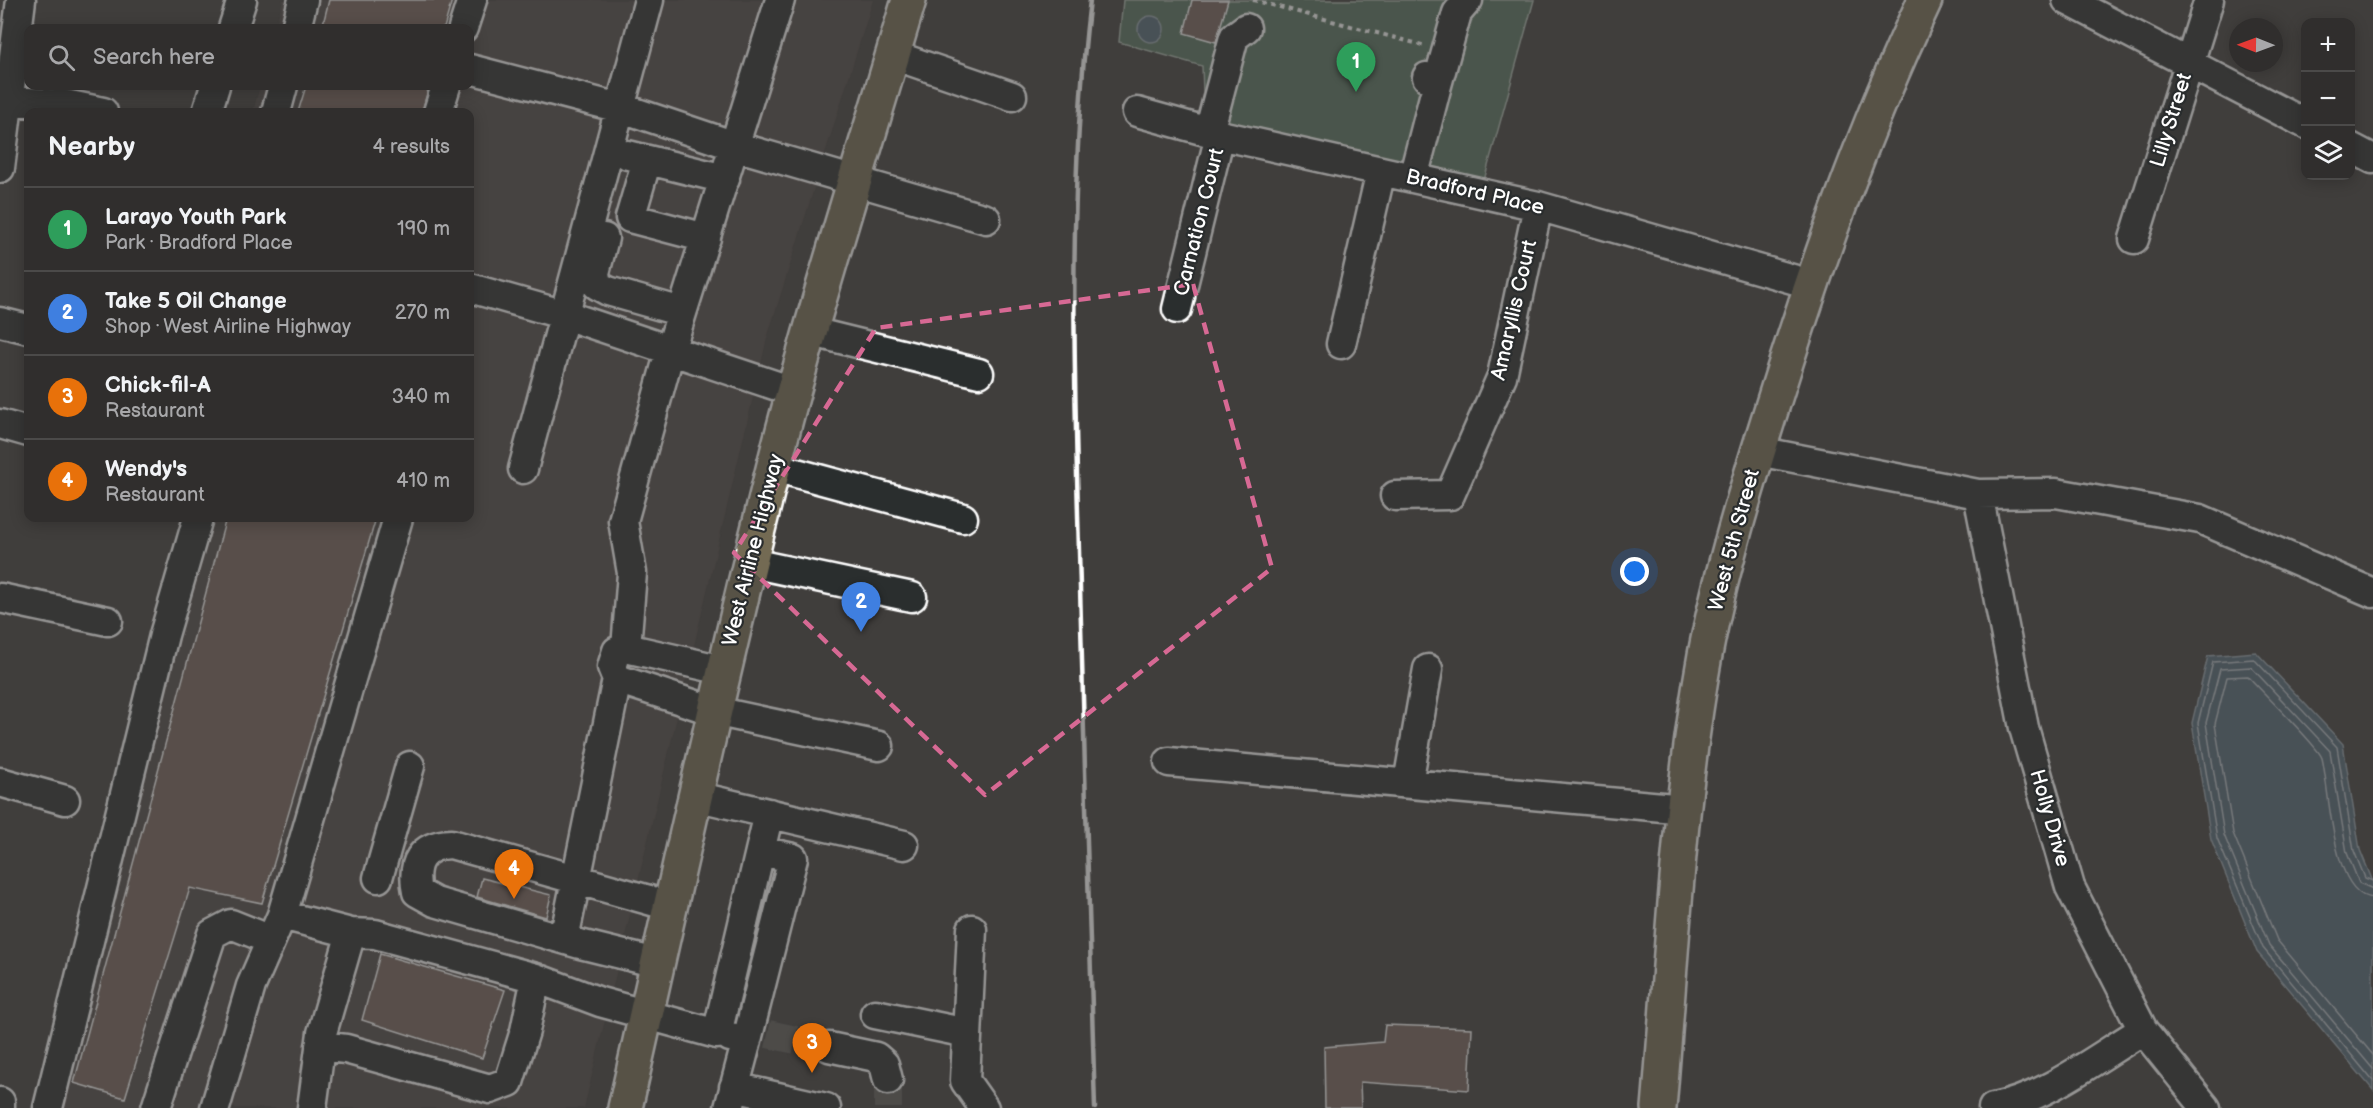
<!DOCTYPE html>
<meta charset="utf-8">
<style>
body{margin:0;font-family:"Balsamiq Sans",sans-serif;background:#383635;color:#f1f3f6}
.controls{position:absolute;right:18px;top:18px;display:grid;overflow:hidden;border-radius:12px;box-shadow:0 3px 15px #0003}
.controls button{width:54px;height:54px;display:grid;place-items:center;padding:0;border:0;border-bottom:2px solid #4b4a49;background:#302e2d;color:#f1f3f6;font:30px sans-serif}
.compass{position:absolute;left:2229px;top:18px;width:54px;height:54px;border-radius:50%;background:#302e2d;box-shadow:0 3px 15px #0003;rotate:271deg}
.you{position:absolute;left:1635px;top:572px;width:21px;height:21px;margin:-15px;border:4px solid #fff;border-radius:50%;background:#1a73e8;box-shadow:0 0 0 9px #1a73e833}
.badge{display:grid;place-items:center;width:39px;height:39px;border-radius:50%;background:#ff9aa2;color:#fff;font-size:20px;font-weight:700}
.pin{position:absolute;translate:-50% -50px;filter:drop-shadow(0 2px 3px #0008)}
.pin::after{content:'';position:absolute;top:32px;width:21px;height:18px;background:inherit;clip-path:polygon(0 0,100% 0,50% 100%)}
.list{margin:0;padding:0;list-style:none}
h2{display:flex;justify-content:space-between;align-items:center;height:78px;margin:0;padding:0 24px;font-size:26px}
h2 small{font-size:20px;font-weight:400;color:#a8a8aa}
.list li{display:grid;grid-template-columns:39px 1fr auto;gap:18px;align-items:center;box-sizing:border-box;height:84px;padding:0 24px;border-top:2px solid #4b4a49}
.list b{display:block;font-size:22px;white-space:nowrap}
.list p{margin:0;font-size:20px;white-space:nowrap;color:#a8a8aa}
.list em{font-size:20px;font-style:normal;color:#a8a8aa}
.icon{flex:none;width:33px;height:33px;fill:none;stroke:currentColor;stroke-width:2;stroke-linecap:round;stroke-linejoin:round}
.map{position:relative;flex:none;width:2373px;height:1108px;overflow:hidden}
.search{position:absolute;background:#302e2d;box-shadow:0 3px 15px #0003;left:24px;top:24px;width:450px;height:66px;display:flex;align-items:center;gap:15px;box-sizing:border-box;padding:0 21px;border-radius:12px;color:#a8a8aa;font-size:22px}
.panel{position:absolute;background:#302e2d;box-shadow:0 3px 15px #0003;left:24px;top:108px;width:450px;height:414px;border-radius:12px}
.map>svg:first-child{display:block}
</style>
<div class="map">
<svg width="2373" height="1108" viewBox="0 0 2373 1108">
<rect width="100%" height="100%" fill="#403e3c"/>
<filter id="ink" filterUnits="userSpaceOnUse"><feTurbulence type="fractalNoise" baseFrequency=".0167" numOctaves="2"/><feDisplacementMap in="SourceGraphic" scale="12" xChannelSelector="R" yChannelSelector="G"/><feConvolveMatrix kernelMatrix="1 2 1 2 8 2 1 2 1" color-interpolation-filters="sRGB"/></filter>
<g filter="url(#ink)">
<!-- built -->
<path fill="#504946" d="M 283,0 L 873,0 L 767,338 L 584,1108 L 34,1108 L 189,518 L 470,518 L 470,112 L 253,112 L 260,86 L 470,86 L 470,28 L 275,28 Z"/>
<!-- green -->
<path fill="#58725f" stroke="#acb8af" stroke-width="1.5" d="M 1123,0 L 1534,0 L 1483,184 L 1204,117 L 1202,66 L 1119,42 Z"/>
<!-- water -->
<path fill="#526776" stroke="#97a4ad" stroke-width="1.5" d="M1138 29a13 13 0 1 1 26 0a13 13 0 1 1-26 0Z
M 2256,652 L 2343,744 L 2360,850 L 2373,882 L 2373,1090 L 2257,952 L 2211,839 L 2192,723 L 2208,656 Z"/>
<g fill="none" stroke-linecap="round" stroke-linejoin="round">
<!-- shore -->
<path stroke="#bac2c8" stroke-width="1.5" d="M 2373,881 L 2365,878 L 2354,851 L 2337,747 L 2254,659 L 2213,662 L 2198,723 L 2217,838 L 2263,948 L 2373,1081
M 2373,889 L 2359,883 L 2347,853 L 2330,751 L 2251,667 L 2220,669 L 2206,723 L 2224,835 L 2269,945 L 2373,1069
M 2373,898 C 2331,896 2330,790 2322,758 C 2319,747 2260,690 2248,676 L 2227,677 L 2215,724 L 2233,833 L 2277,940 L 2373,1055"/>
</g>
<!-- building -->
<path fill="#75645c" stroke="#fff" stroke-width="1.5" d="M 329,0 L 452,0 L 444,28 L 322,28 Z
M 1192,0 L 1228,0 L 1216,42 L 1184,33 Z
M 306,86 L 429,86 L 422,112 L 298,112 Z
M 226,518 L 376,518 L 262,903 L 190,888 L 125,1098 L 74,1083 Z
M 482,878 L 551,895 L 546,917 L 477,897 Z
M 380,954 L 505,990 L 482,1058 L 362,1020 Z
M 1385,1025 L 1472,1028 L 1469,1090 L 1360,1082 L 1361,1108 L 1325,1108 L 1324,1047 L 1383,1042 Z"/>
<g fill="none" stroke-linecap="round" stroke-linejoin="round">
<!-- minor-tunnel -->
<path stroke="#5d5b59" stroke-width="28" stroke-dasharray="28 14" stroke-linecap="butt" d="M 768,1034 L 829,1047
M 888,1080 L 888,1108"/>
<defs>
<path id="minor" d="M 2067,0 L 2306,124
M 233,28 L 242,0
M 296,28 L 303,0
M 463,28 L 472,0
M 893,55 L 1012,96
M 470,69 L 631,111 L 735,146 L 986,219
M 1437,85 L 1457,13 L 1468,0
M 10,101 L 65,104 L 103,112
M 207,112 L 215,86
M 276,112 L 283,86
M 438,112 L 446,86
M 1137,112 L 1220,135 L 1538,206 L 1810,284
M 1209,132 L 1234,37 L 1246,28
M 2350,147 L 2373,159
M 628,155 L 725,179
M 647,160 L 630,218 L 706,238
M 0,168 L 21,0
M 1413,178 L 1437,85 L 1427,77
M 604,238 L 595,273 L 597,285 L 608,291 L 682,312
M 2134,239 L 2209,0
M 470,288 L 565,315 L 795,392
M 1177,309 L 1220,135
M 0,322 L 28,329
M 812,332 L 979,373
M 1341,344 L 1381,171
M 0,424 L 28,432
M 1758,451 L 1978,494 L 2056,493 L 2200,519 L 2373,593
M 774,467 L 963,518
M 523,469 L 649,0
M 1978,494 L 2024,728 L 2070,887 L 2143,1030 L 2206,1108
M 1395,496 L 1450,495 L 1502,376 L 1538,206
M 751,563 L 912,597
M 0,598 L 108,621
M 626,648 L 632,573 L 623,521 L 670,351 L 780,0
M 723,670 L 626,648 L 617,651 L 612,667 L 617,679 L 714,711 L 879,746
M 1169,762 L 1685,809
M 0,782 L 65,800
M 1408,783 L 1428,669
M 695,796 L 904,845
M 378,878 L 410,766
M 282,915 L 351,933 L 375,934 L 536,978 L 525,1031 L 509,1082 L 490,1089 L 346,1049 L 320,1046
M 972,929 L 965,1081 L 984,1108
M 564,939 L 617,679
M 657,963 L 580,944 L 435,902 L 417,892 C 411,863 421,845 451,844 L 670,906
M 536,978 L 600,1002 L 717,1034 L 769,813
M 875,1014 L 967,1033
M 747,1040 L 793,858 L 760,851
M 829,1047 L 876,1057 L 884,1064 L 888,1080
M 734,1087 L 826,1108
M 0,1102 L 0,1108
M 48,1108 L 164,635 L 198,518
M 156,1108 L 212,934 L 231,924 L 271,940
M 215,1108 L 251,986 L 282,915 L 398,518
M 312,1108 L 322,1033 L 351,933
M 729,1108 L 747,1040 L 730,1037
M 1993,1108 C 2044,1099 2098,1057 2143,1030"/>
<path id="major" d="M 1659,1108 C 1672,957 1678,804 1705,655 C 1721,570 1747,487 1773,404 C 1816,266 1863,131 1925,0"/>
<path id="highway" d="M 625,1108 C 673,895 720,681 773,469 C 813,311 863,156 909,0"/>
</defs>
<!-- minor casing -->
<use href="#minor" stroke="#fff" stroke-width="33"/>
<!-- major casing -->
<use href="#major" stroke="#fff" stroke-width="38"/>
<!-- highway casing -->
<use href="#highway" stroke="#fff" stroke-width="38"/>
<!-- path -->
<path stroke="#fff" stroke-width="4" stroke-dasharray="4.5 4.5" stroke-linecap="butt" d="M 1253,0 L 1426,46"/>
<!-- minor -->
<use href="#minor" stroke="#2a2d2e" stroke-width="28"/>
<!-- major -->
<use href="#major" stroke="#736b52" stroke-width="33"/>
<!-- highway -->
<use href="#highway" stroke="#736b52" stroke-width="33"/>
<!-- rail -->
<path stroke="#fff" stroke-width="4.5" d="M 1090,0 C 1068,183 1074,367 1079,551 C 1084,737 1089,922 1095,1108"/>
</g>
</g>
<!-- marked area -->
<path d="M0 0H2373V1108H0ZM 1193,284 L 1272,568 L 985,795 L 734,553 L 876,328 Z" fill="#403e3c" fill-opacity=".55" fill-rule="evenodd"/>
<path fill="none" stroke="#d76994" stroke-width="4.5" stroke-dasharray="12 8" stroke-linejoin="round" d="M 1193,284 L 1272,568 L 985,795 L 734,553 L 876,328 Z"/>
<g text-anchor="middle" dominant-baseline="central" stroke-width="4.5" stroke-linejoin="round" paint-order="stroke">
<!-- street labels -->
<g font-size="21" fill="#fff" stroke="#2a2d2e">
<text transform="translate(2171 120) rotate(-73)">Lilly Street</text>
<text transform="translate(1475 192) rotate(13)">Bradford Place</text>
<text transform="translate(1199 222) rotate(-76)">Carnation Court</text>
<text transform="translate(1514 310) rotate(-77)">Amaryllis Court</text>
<text transform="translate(1734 540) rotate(-75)">West 5th Street</text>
<text transform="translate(753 550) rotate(-76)">West Airline Highway</text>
<text transform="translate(2050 818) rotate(74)">Holly Drive</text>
</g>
</g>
</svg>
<div class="controls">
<button>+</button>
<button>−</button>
<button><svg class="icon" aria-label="layers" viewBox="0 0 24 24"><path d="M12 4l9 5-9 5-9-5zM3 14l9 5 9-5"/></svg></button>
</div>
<svg class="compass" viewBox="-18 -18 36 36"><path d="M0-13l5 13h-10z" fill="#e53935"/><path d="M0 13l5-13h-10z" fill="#a8a8aa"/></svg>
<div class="you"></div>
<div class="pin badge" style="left:1356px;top:92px;background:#2e9e5b">1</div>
<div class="pin badge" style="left:861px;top:632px;background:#3f7fe0">2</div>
<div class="pin badge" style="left:812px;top:1073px;background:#e8710a">3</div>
<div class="pin badge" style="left:514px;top:899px;background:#e8710a">4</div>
<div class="search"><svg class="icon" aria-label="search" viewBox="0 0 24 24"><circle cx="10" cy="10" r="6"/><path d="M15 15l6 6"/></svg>Search here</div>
<section class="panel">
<h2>Nearby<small>4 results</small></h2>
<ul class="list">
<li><span class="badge" style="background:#2e9e5b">1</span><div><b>Larayo Youth Park</b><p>Park · Bradford Place</p></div><em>190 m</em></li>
<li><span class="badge" style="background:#3f7fe0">2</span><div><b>Take 5 Oil Change</b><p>Shop · West Airline Highway</p></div><em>270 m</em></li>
<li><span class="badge" style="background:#e8710a">3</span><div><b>Chick-fil-A</b><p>Restaurant</p></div><em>340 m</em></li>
<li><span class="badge" style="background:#e8710a">4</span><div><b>Wendy's</b><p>Restaurant</p></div><em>410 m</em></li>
</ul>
</section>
</div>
